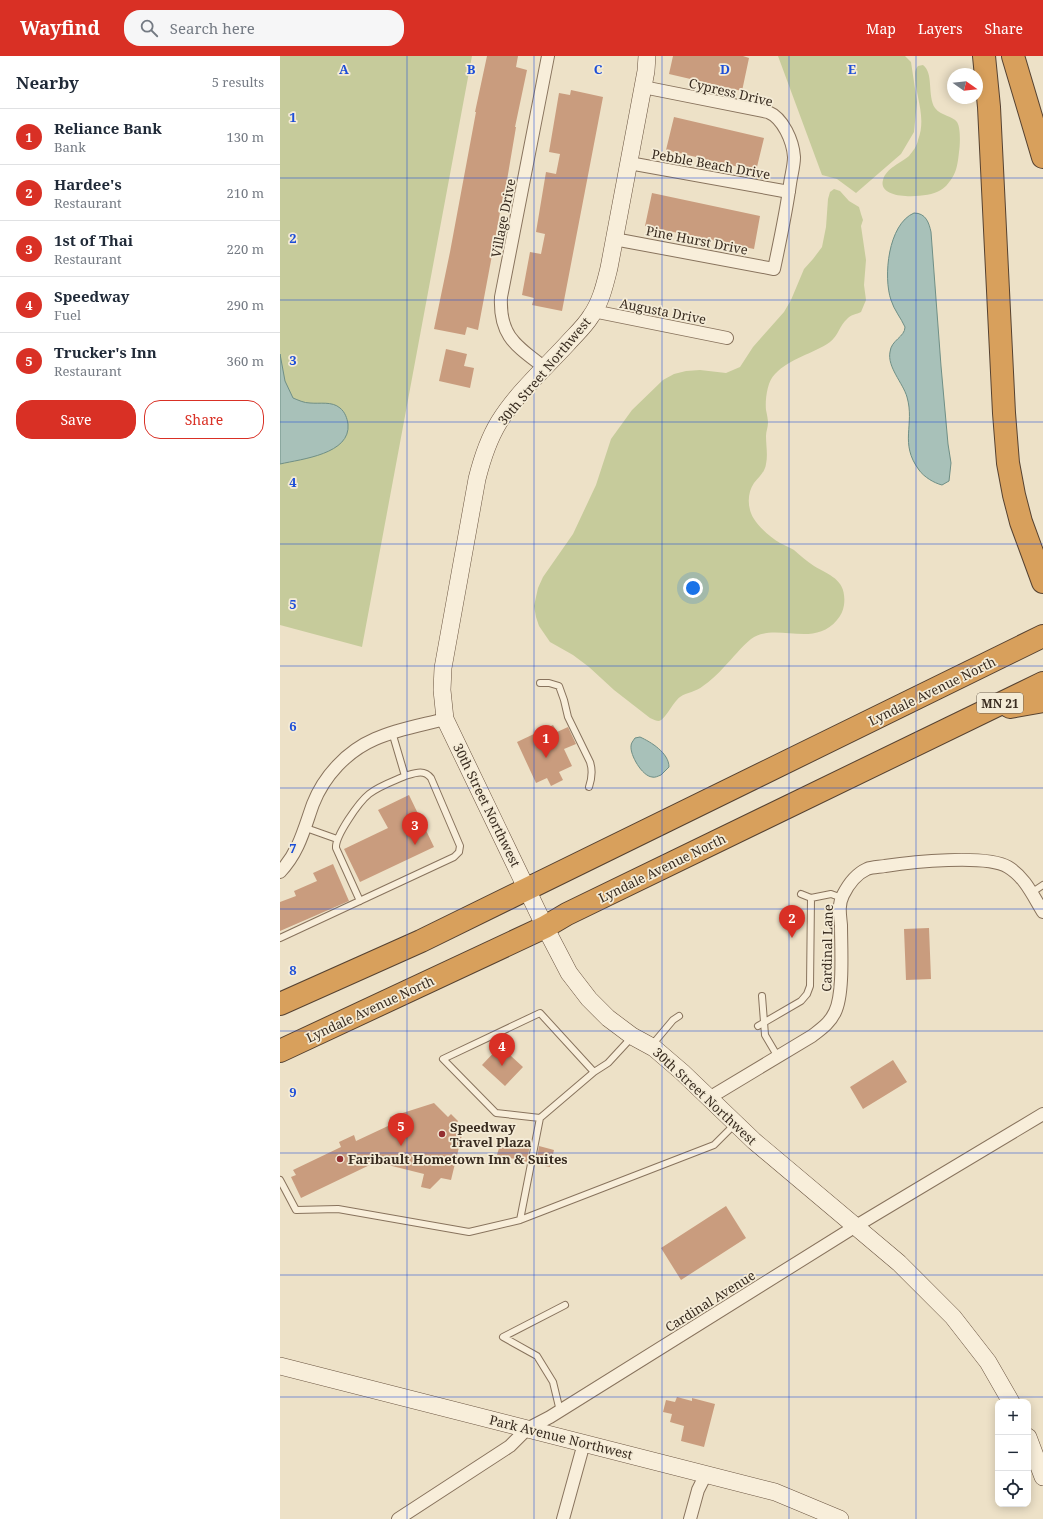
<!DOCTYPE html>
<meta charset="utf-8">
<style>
body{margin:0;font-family:"Noto Serif",serif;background:#f6f6f7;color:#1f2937}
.controls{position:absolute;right:12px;bottom:12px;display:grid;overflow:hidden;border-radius:8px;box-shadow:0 2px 10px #0003}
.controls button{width:36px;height:36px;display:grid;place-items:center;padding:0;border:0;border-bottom:1px solid #e0e1e3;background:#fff;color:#1f2937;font:20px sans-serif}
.compass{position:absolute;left:667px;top:12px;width:36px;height:36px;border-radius:50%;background:#fff;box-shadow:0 2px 10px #0003;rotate:104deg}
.you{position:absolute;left:413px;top:532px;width:14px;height:14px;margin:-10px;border:3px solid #fff;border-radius:50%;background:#1a73e8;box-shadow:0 0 0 6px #1a73e833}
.badge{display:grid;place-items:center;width:26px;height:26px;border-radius:50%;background:#d93025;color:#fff;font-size:13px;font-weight:700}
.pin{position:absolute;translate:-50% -33px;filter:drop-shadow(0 1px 2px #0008)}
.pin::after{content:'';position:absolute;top:21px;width:14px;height:12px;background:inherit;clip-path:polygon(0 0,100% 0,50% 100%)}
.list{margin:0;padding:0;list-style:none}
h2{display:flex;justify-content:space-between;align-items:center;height:52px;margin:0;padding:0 16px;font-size:17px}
h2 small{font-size:13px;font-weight:400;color:#747a83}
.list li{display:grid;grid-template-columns:26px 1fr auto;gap:12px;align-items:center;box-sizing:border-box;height:56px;padding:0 16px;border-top:1px solid #e0e1e3}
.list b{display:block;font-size:15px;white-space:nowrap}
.list p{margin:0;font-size:13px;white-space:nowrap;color:#747a83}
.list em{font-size:13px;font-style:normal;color:#747a83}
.actions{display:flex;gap:8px;padding:12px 16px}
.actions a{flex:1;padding:9px 0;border:1px solid #d93025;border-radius:16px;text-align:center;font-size:14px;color:#d93025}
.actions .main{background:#d93025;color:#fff}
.icon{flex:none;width:22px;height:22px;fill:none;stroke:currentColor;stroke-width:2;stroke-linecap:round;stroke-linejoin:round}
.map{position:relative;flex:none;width:763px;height:1463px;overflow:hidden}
header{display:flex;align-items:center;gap:24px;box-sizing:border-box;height:56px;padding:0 20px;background:#d93025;color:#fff}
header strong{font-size:19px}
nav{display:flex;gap:22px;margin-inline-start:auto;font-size:14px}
.search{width:280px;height:36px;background:#f6f6f7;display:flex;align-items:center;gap:10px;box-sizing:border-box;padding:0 14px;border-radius:16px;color:#747a83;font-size:15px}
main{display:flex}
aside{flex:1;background:#fff}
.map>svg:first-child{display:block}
</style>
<header>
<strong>Wayfind</strong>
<div class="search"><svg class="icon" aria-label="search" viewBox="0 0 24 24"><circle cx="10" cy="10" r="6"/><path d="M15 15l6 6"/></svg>Search here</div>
<nav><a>Map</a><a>Layers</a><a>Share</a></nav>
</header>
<main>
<aside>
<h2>Nearby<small>5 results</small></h2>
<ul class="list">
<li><span class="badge">1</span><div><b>Reliance Bank</b><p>Bank</p></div><em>130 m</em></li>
<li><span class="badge">2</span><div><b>Hardee's</b><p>Restaurant</p></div><em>210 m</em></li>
<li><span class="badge">3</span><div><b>1st of Thai</b><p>Restaurant</p></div><em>220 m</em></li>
<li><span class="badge">4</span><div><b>Speedway</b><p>Fuel</p></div><em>290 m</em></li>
<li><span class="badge">5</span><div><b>Trucker's Inn</b><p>Restaurant</p></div><em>360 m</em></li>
</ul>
<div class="actions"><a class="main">Save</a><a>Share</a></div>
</aside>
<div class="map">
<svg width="763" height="1463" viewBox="0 0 763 1463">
<rect width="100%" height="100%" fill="#ede1c7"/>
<!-- green -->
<path fill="#c6cb9b" d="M 0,0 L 192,0 L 82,591 L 0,569 Z
M 498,0 L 625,0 L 631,6 L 637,46 L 634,76 L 621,98 L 576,137 L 557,123 L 542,119 Z
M 643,9 C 654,17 647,40 655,52 C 661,60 673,60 677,66 C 681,72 680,90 679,96 C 678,105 677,115 672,122 C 669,127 664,133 659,135 C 648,142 597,145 603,124 C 606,112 621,107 629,100 C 633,95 637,90 638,84 C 647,61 635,40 635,18 C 635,15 636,12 638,10 Z
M 554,133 L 560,135 L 569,145 L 579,151 L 581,158 L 583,164 L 581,170 L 586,204 L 584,229 L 586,244 L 581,256 C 577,258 570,259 567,263 C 560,269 558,280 550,286 C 533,298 510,302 495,318 C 487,325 485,345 486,354 C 487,359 488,363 488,367 C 488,371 486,375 486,380 C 486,389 488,399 486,408 C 485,416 479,421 474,427 C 467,437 467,452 474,463 C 479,471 491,482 500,487 C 504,489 509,491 514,494 C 520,499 526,505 534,510 C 551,520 567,524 564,549 C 563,555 561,559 557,564 C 533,593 496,565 471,583 C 461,591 453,602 444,611 C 438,618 430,625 423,630 C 416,636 407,636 400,641 C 393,646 385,664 379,665 C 376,665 373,663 370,662 L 334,634 L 309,611 L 293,599 L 270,586 L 259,570 L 256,561 L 254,550 L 258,532 L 263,521 L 293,478 L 316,429 L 331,383 L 352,354 L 383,324 L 394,318 L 406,315 L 420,314 L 446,317 L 460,311 L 473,291 L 504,256 L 511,244 L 524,213 L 533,203 L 542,191 L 546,171 L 548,143 L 550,136 Z"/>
<!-- water -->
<path fill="#a8c1b9" stroke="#6f8f86" d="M 634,157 C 646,157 649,167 651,176 L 661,310 L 668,388 L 671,407 L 669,425 L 662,429 C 654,427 644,421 639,414 C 619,387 635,369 627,341 C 623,327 607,311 610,296 C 611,284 625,281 625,271 C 621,262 614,254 611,244 C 603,221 608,168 634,157 Z
M 0,298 L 5,325 L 13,342 C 18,344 24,347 30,347 C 40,348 52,345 60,352 C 65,356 67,362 68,368 C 71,398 22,403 0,408 Z
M 360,681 C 371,686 389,697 389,711 L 381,719 C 378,720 375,722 372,721 C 362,720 350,699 351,690 C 351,687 353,685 355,682 Z"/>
<!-- building -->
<path fill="#c99c7e" d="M 207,0 L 238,0 L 236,11 L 247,14 L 235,71 L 236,71 L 225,136 L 224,135 L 198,274 L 187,271 L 185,279 L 154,273 L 170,196 L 196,56 L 195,56 Z
M 393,0 L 463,0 L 469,2 L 462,35 L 389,18 Z
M 291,34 L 323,41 L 282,255 L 252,249 L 254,242 L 242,239 L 250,196 L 261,198 L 265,178 L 256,176 L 266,116 L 276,118 L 280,98 L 269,96 L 279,37 L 290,39 Z
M 394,61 L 484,82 L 476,115 L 386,94 Z
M 372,137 L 480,160 L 474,193 L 365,170 Z
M 166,293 L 187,298 L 184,310 L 194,312 L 190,332 L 159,325 Z
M 273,669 L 277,676 L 288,671 L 296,688 L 284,693 L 292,710 L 279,716 L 283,724 L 271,730 L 267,722 L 256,727 L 237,686 Z
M 129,739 L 154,791 L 80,826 L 64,793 L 108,772 L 98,754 Z
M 53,808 L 69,845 L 0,875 L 0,846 L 16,840 L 14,835 L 37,825 L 33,817 Z
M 649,872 L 651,923 L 626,924 L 624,873 Z
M 220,990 L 243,1011 L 225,1030 L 202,1009 Z
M 613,1004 L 627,1026 L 583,1053 L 570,1031 Z
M 154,1047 L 168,1061 L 171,1058 L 178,1065 L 176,1068 L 183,1075 L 171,1124 L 161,1122 L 150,1133 L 141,1131 L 144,1118 L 96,1106 L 21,1142 L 11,1121 L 16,1119 L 13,1114 L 61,1091 L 59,1086 L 74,1079 L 76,1085 L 108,1070 L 110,1061 Z
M 222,1081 L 250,1088 L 247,1106 L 217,1099 Z
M 259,1090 L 274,1094 L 270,1111 L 256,1108 Z
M 446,1150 L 466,1182 L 401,1224 L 381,1192 Z
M 397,1341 L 412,1345 L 412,1342 L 435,1348 L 424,1391 L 401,1385 L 404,1370 L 390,1366 L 392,1358 L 383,1356 L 386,1344 L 395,1346 Z"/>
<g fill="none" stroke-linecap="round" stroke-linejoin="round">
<defs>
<path id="lane" d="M 260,627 L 269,627 L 279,630 L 284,644 L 288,661 L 310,706 C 313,715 312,722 309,731
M 26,772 L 57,783
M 751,837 L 763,829
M 521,838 L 531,842 L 551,838 L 562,842
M 80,845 L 56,792 C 55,780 79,746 89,738 C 99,730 114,725 125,720
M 0,882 L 174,801 L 179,796 L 180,790 L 151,722 C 144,713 135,717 125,720 L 112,676
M 482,940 L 485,979 L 498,1001
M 478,970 L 521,945 L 527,938 L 530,930 L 531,842
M 372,989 L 393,964 L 399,960
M 314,1016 L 260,1062 L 216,1057 L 163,1003 L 260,957 L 314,1016 L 328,1007 L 352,981
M 0,1124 L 16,1154 L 58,1153 L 189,1176 L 240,1164 L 434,1089 L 455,1068
M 240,1164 L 260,1062
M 280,1355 L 273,1326 L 257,1300 L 223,1281 L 285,1249"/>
<path id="street" d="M 349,107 L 509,136
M 334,183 L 494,213 C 500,185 506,157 510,128 C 511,120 514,110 514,101 C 513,85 503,62 488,56 L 363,31
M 313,255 L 447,282
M 265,312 C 237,290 219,281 221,241 L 268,0
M 0,816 C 19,796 24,773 33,748 C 44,720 67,695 95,683 C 117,673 142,669 165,663
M 429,1042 L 532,980 C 541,973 550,967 555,956 C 564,938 561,891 561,869 C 560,859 558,849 563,839 C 568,829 576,818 587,813 C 592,811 600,811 605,810 C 631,806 706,798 728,811 C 745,821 753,840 763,856
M 118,1463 L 230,1390 L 247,1373 L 270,1361 L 576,1170 L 763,1058
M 283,1463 L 304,1387
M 410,1463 L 418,1434 L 426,1418"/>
<path id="secondary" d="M 367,0 L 366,15 L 329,212 C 325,228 321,246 311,260 C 305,270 295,279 287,288 C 264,313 237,337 219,366 C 208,384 202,403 197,423 L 163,612 L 162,634 L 165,663 L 265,871 L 289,917 L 309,943 L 328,962 L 352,980 L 374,992 L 402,1016 L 474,1085 L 619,1207 L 673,1261 L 708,1306 L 731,1346
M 0,1310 L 495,1436 L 560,1463
M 748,1381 L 763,1421"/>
<path id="highway" d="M 704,0 L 709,51 L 724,357 L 728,407 L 734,439 L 741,466 L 763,526
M 733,0 L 763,101
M 730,651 L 763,645
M 0,948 L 141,885 L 763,580
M 0,995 L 265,871 L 287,858 L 763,627"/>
</defs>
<!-- lane casing -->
<use href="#lane" stroke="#88735d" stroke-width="8"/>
<!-- street casing -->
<use href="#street" stroke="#88735d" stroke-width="14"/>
<!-- secondary casing -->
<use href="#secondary" stroke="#6a5440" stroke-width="18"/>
<!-- highway casing -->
<use href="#highway" stroke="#564231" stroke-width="24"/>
<!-- lane -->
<use href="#lane" stroke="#f8eeda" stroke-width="6"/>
<!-- street -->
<use href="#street" stroke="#f8eeda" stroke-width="12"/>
<!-- secondary -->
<use href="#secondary" stroke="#f8eeda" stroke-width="17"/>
<!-- highway -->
<use href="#highway" stroke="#d8a05c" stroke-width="22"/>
</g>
<!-- grid -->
<path fill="none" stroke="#1d4ed8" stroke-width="1" stroke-opacity="0.55" d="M 127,0 L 127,1463M 254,0 L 254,1463M 382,0 L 382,1463M 509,0 L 509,1463M 636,0 L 636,1463M 0,122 L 763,122M 0,244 L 763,244M 0,366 L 763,366M 0,488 L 763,488M 0,610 L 763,610M 0,732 L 763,732M 0,853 L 763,853M 0,975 L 763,975M 0,1097 L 763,1097M 0,1219 L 763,1219M 0,1341 L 763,1341"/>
<!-- markers -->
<g fill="#942f31" stroke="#f4ebd6" stroke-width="1.5">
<circle cx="162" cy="1078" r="4"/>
<circle cx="60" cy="1103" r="4"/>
</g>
<g text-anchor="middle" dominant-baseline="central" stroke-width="3.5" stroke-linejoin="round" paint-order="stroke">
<!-- shield labels -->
<rect fill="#f4ebd6" stroke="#716557" stroke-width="1" x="697" y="637" width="46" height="20" rx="3"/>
<g font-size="12" font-weight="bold" fill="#392c20">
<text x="720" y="647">MN 21</text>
</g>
<!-- street labels -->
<g font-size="13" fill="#392c20" stroke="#f4ebd6">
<text transform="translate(451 36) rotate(13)">Cypress Drive</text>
<text transform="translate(431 108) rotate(10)">Pebble Beach Drive</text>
<text transform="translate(223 162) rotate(-79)">Village Drive</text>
<text transform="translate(417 184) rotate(11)">Pine Hurst Drive</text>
<text transform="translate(383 255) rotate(11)">Augusta Drive</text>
<text transform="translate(264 315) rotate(-50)">30th Street Northwest</text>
<text transform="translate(652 635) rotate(-26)">Lyndale Avenue North</text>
<text transform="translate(207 749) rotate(64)">30th Street Northwest</text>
<text transform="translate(382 812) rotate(-26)">Lyndale Avenue North</text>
<text transform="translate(547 892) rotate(-89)">Cardinal Lane</text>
<text transform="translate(90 953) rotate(-25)">Lyndale Avenue North</text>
<text transform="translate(425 1040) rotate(43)">30th Street Northwest</text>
<text transform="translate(430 1245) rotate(-32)">Cardinal Avenue</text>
<text transform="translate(281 1381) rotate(14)">Park Avenue Northwest</text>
</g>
<!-- poi labels -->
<g font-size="13" font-weight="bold" fill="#392c20" stroke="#f4ebd6" text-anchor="start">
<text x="170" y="1071">Speedway<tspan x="170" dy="15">Travel Plaza</tspan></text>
<text x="68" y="1103">Faribault Hometown Inn &amp; Suites</text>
</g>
</g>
<g font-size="13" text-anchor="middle" font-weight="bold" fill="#1d4ed8" stroke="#f4ebd6" stroke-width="3.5" stroke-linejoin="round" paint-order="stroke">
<text x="64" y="18">A</text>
<text x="191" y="18">B</text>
<text x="318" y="18">C</text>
<text x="445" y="18">D</text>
<text x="572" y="18">E</text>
<text x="13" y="66">1</text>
<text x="13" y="187">2</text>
<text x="13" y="309">3</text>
<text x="13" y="431">4</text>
<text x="13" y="553">5</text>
<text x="13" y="675">6</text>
<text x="13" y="797">7</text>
<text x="13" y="919">8</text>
<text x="13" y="1041">9</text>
</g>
</svg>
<div class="controls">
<button>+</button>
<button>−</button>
<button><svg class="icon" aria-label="locate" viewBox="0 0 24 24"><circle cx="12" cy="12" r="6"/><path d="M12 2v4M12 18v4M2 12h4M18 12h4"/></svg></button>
</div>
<svg class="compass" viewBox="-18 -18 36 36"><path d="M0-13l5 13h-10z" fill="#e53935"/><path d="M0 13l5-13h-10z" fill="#747a83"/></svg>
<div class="you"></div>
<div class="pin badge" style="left:266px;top:702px">1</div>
<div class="pin badge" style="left:512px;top:882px">2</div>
<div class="pin badge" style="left:135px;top:789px">3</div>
<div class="pin badge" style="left:222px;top:1010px">4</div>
<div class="pin badge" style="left:121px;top:1090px">5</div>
</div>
</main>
